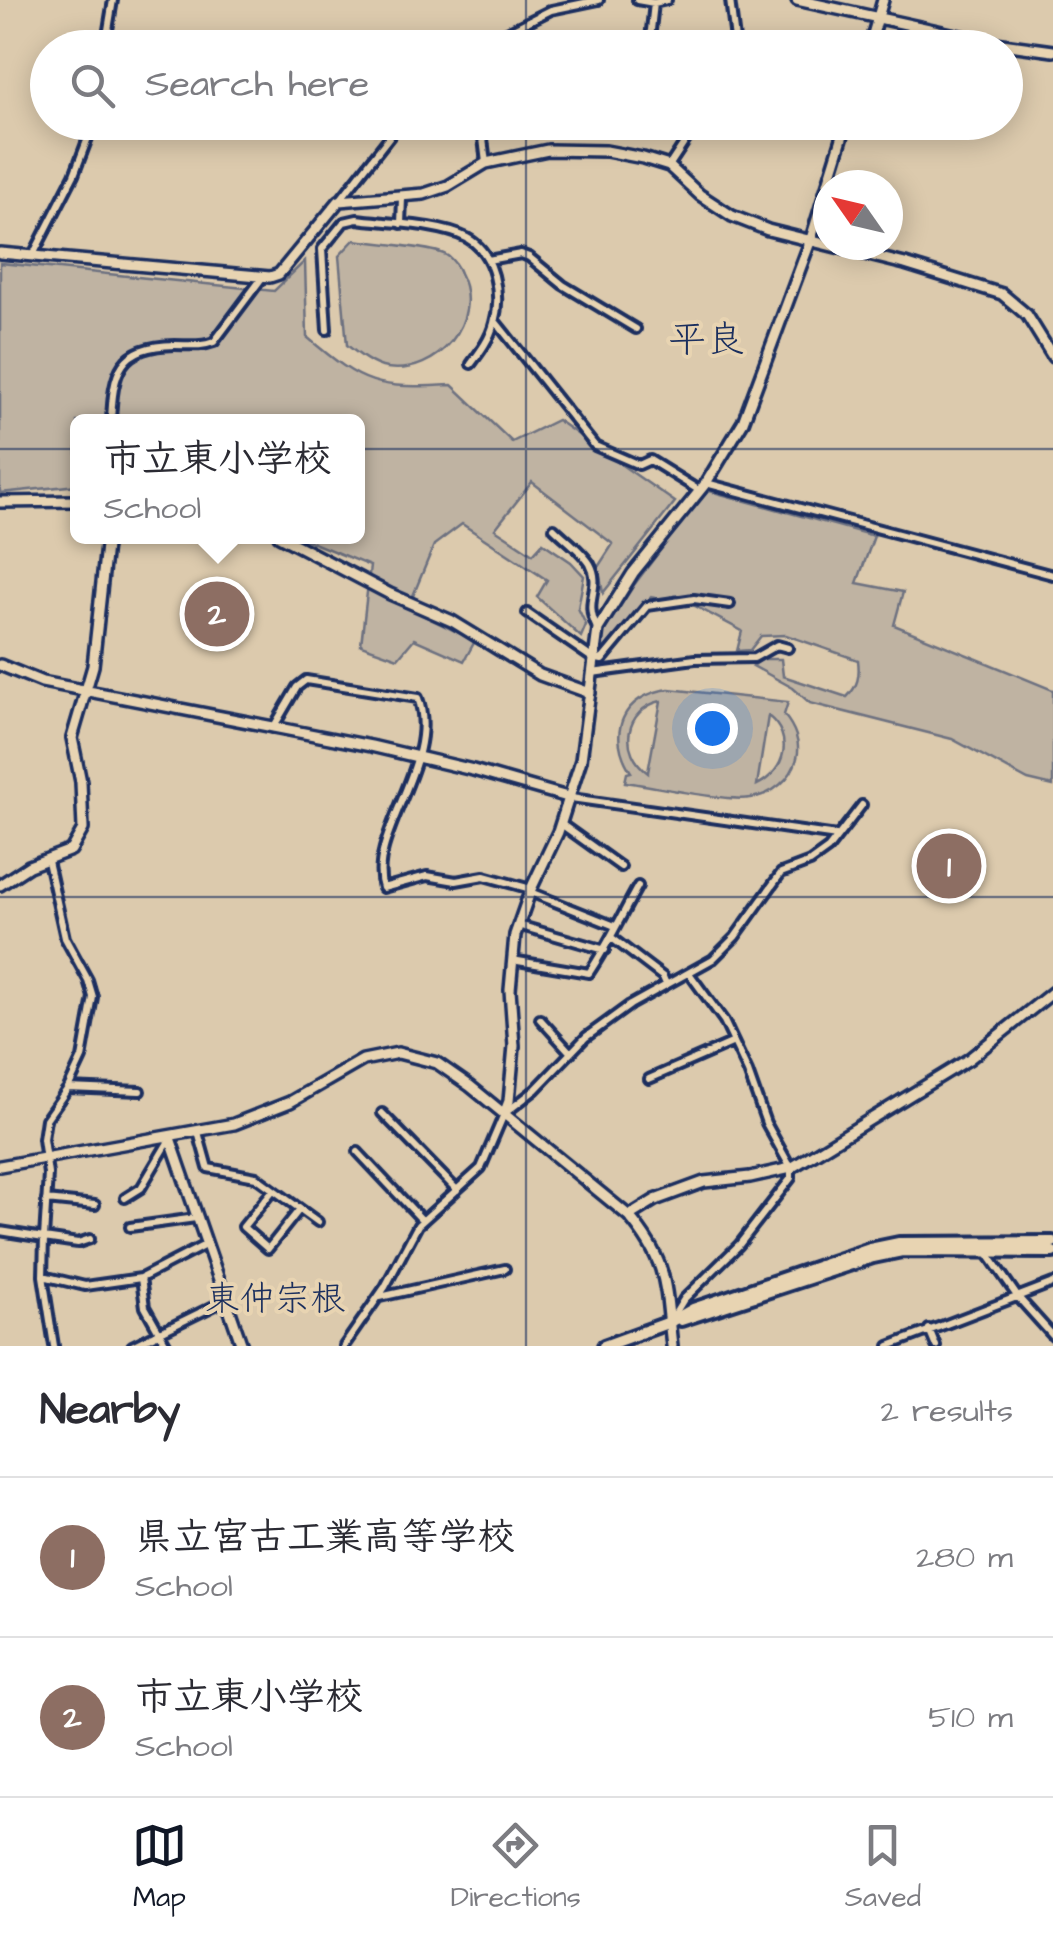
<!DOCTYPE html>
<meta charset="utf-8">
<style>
body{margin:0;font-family:"Architects Daughter","Klee One",sans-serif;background:#f7f7f7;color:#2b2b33}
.compass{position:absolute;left:813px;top:170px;width:90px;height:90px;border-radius:50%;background:#fff;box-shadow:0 5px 25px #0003;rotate:304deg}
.you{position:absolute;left:712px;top:728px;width:35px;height:35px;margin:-25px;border:8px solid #fff;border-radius:50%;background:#1a73e8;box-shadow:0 0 0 15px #1a73e833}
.badge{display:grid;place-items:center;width:65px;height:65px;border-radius:50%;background:#111827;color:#fff;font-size:32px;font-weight:700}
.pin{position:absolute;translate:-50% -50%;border:5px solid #fff;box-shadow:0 2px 10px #0006}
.popup{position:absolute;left:70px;top:414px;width:295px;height:130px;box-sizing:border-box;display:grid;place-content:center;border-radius:15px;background:#fff;filter:drop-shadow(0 2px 8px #0005);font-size:32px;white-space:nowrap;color:#7c7c81}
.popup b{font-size:38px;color:#2b2b33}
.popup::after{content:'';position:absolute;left:50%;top:100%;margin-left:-20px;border:20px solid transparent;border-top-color:#fff}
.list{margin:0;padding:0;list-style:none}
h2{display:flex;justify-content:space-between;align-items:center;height:130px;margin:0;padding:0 40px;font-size:42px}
h2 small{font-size:32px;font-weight:400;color:#7c7c81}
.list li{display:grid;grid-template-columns:65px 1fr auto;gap:30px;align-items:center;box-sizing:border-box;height:160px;padding:0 40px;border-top:2px solid #e1e1e2}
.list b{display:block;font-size:38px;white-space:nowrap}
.list p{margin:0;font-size:32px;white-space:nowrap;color:#7c7c81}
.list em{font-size:32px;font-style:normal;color:#7c7c81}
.icon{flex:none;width:55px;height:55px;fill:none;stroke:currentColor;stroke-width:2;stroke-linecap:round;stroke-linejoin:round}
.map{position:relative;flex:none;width:1053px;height:1346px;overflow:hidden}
.search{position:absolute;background:#fff;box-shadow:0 5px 25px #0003;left:30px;right:30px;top:30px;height:110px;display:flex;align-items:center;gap:25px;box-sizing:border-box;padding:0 35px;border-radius:55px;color:#7c7c81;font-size:38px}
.sheet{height:450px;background:#fff}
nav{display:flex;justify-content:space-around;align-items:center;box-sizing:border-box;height:140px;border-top:2px solid #e1e1e2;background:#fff;font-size:28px;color:#7c7c81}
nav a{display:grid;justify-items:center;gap:5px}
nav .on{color:#111827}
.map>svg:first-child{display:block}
</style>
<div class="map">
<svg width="1053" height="1346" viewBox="0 0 1053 1346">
<rect width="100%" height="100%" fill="#dccaad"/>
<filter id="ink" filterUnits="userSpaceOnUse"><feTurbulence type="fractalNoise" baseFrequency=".01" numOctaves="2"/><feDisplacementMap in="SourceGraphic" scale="20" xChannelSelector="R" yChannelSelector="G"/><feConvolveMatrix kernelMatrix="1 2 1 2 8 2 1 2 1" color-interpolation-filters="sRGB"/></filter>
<g filter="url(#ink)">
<!-- green -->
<path fill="#bfb3a2" stroke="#6d7180" stroke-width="2.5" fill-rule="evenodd" d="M 354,240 C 373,243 433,247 446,255 C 452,258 458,267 460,273 C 485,320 437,376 387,368 C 373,366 358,354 347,345 L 339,256 Z
M 305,261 L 307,337 C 364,386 377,389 452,385 L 512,442 L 557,420 L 675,502 L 603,593 L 598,567 L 613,544 L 532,482 L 495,529 L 533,554 L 543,543 L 571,562 L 584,576 L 578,608 L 586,625 L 581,637 L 537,597 L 547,580 L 462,524 L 434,545 L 408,608 L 475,641 L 464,661 L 414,639 L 398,658 L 361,645 L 370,566 L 299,537 L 357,536 L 357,422 L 77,422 L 77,485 L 0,493 L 0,263 L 274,291 Z
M 706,490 L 874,536 L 857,583 L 903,592 L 894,625 L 1053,690 L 1053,786 L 1028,780 L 952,739 L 810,703 L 793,688 L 753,666 L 762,659 L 781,659 L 783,676 L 847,697 C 858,686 860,676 858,660 L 786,635 L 761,636 L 750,650 L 737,651 L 742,631 L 695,606 L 651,597 L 604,650 L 601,636 L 634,585 Z
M 669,689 L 788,702 L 784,715 C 794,727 801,743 797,758 C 792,779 772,795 751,798 C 725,802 655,786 625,782 L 627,773 L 631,772 C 606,734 622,695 669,689 ZM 661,701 L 648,772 L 648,773 C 618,751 625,709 661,701 ZM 768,716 C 794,736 786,771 757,785 Z"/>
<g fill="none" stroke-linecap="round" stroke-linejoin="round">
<defs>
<path id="street" d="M 637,0 L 654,3 L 667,0
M 730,0 L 736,48
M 105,48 L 113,0
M 475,48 L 551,10 L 599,0
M 649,48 L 654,3
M 481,122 L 486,163
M 669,166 L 698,122
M 340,200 L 401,122
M 401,224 L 402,198
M 33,255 L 74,175 L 94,122
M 488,260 L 521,254 L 529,257 L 563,285 L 636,329
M 496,322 L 595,446 L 639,465 L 650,460 L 700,491
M 327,330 L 322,249 L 344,222 L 357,219 C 388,223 440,224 467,238 C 495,253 502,295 494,323 C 490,339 480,352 471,364
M 111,422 C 113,371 119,346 175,345 C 189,345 201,347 214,342 L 262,278
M 706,483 L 1053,575
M 554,528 C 565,539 582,551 590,564 C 603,588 582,600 597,628
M 527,613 L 592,658 L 602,660 L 647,606 L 694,599 L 730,604
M 592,673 L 695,659 L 754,658 L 777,645 L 788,648
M 273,728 L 297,687 L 306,680 L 418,698 C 442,760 366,837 383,888 L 427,876 L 456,881 L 484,876 L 531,889
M 571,798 L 837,836
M 561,824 L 621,867
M 530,892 L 615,926
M 518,925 L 605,950
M 612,938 L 663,977 L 666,984
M 512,960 L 589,973 C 608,945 621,916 638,886
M 540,1019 L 570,1052
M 649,1079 L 734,1042
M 68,1088 L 140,1091
M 382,1113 L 457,1190
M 198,1132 L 208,1168 L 256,1177 L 318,1222
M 358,1152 L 422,1220
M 273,1190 L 243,1227 L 268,1249 L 299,1210
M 125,1198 L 141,1188 L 170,1139
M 46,1200 L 95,1205
M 130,1227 L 196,1218
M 0,1231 L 44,1238 L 48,1174 L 43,1139 L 46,1119 L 68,1088 L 82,1058 L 93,997 L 88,980 L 65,938 L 48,861
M 985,1250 L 1017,1296 L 1053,1336
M 43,1276 L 85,1286 L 141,1278 L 205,1245
M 141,1278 L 145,1307 L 167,1346
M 380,1297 L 505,1269
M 671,1320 L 684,1299 L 739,1245 L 791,1178 L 791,1168 L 766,1123 L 748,1072 L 724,1021 L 689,973
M 929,1329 L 936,1346
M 54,1346 L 43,1276 L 44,1238 L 78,1243 L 90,1239
M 132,1346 L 228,1299
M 344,1346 L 385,1287 L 418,1225 L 481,1168 L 504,1114 L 535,1090 L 586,1037 L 630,1005 L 713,959 L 735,937 L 781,873 L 810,862 L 828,849 L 862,805
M 889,1346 L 1053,1283"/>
<path id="secondary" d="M 797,0 L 988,42 L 1053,51
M 869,48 L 883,0
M 0,253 L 270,277 L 279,274 L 339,201 L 424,194 L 448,186 L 486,163 L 548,150 L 606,151 L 643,158 L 669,166 L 700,195 L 732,216 L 768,230 L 905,264 L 1002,294 L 1027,315 L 1053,357
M 0,502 L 77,501
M 279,536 L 390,594 L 452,621 L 540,675 L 590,693
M 0,665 L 42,682 L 371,746 L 473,770 L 571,798
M 0,885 L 29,866 L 71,850 L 83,829 L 81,782 L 72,738 L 93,666 L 107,536
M 504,1114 L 509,1101 L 514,1046 L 510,990 L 515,935 L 531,889 L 558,832 L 581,760 L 598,629 L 633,573 L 706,483 L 743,422 L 810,242 L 847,122
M 170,1138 L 242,1346
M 0,1166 L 234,1124 L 290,1102 L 363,1060 L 398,1053 L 437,1063 L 470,1086 L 629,1216 C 670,1265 665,1287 672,1346
M 629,1216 L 655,1200 L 704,1182 L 750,1177 L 791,1168 L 969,1059 L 1053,992"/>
<path id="primary" d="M 681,1320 L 873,1257 L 902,1251 L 1053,1252
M 604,1346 L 670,1322 L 693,1309 L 870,1249 L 899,1243 L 1053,1242"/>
</defs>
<!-- street casing -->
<use href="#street" stroke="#1b2f5e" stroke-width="14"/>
<!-- secondary casing -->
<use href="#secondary" stroke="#1b2f5e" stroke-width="16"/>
<!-- primary casing -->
<use href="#primary" stroke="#1b2f5e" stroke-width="18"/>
<!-- street -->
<use href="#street" stroke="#e8d4b2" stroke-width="6"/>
<!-- secondary -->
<use href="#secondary" stroke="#e8d4b2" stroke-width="9"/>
<!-- primary -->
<use href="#primary" stroke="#e8d4b2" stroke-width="10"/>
</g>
</g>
<!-- grid -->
<path fill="none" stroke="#1b2f5e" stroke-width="2.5" stroke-opacity="0.55" d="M 526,0 L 526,48M 526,122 L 526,1346M 0,449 L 1053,449M 0,897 L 1053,897"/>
<g text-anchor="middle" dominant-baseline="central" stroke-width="8" stroke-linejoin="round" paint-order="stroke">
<!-- neighbourhood labels -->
<g font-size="35" fill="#1b2f5e" stroke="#e8d4b2">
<text x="275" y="1299">東仲宗根</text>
</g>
<!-- quarter labels -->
<g font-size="38" fill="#1b2f5e" stroke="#e8d4b2">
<text x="706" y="341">平良</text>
</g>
</g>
</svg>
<svg class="compass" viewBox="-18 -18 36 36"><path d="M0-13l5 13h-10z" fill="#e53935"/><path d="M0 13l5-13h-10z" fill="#7c7c81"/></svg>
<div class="you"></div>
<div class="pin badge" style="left:949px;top:866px;background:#8d6e63">1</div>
<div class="pin badge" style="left:217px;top:614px;background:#8d6e63">2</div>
<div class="popup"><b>市立東小学校</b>School</div>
<div class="search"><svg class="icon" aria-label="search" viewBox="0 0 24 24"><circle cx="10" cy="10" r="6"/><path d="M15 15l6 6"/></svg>Search here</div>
</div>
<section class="sheet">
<h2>Nearby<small>2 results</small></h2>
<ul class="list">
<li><span class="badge" style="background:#8d6e63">1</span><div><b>県立宮古工業高等学校</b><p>School</p></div><em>280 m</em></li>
<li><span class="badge" style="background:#8d6e63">2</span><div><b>市立東小学校</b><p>School</p></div><em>510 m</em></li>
</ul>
</section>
<nav>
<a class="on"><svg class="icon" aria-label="map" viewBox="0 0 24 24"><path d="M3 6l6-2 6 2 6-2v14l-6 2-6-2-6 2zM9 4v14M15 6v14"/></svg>Map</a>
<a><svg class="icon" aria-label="directions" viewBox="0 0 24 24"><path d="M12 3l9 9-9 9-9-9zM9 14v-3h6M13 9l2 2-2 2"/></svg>Directions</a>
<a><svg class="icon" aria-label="saved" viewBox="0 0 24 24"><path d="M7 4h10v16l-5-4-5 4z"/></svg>Saved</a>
</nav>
